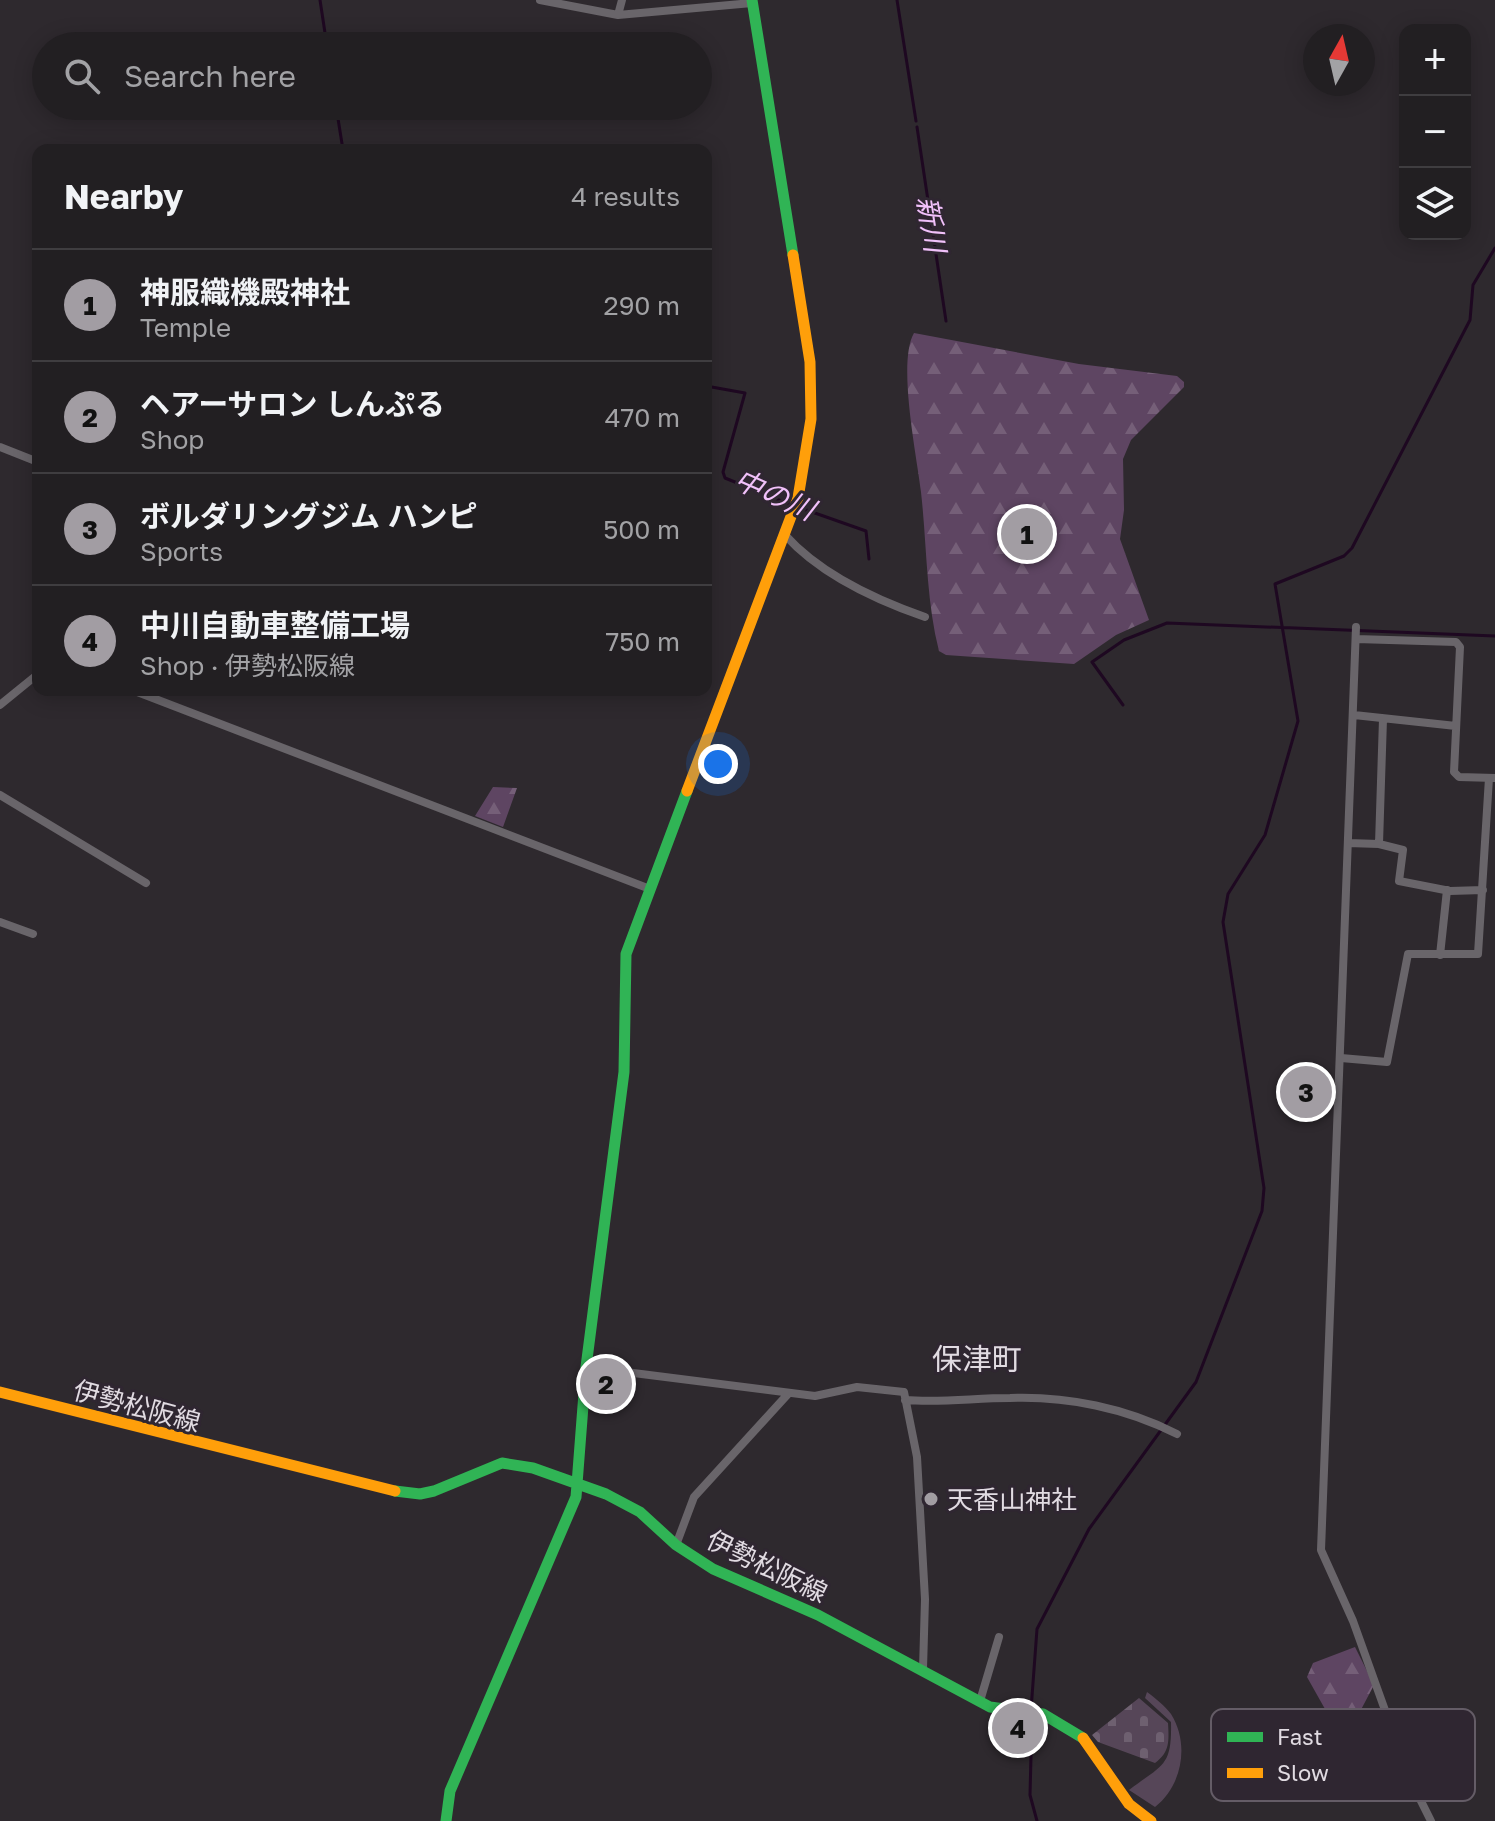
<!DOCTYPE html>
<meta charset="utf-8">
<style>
body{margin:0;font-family:"Golos Text","Noto Sans JP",sans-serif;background:#2e2c2f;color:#f1f3f6}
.controls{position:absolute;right:24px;top:24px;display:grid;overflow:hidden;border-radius:16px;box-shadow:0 4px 20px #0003}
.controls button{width:72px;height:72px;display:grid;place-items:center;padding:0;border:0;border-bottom:2px solid #3f3d40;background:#221f22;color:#f1f3f6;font:40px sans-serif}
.compass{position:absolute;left:1303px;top:24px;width:72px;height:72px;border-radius:50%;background:#221f22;box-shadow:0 4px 20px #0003;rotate:8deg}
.you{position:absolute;left:718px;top:764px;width:28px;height:28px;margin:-20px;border:6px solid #fff;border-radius:50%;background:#1a73e8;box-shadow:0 0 0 12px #1a73e833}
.badge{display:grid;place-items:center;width:52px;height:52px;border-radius:50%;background:#a29da3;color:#111;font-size:26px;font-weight:700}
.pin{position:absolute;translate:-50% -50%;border:4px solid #fff;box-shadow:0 2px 8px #0006}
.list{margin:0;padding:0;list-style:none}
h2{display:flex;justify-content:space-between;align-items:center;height:104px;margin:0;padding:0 32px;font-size:34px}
h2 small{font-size:26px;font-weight:400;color:#a2a2a5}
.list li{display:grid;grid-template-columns:52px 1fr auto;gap:24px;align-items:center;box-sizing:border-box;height:112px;padding:0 32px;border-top:2px solid #3f3d40}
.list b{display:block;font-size:30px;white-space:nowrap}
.list p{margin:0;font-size:26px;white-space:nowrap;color:#a2a2a5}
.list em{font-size:26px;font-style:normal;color:#a2a2a5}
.icon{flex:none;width:44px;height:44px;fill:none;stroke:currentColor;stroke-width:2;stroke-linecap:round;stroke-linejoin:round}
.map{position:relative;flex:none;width:1495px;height:1821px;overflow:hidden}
.search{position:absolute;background:#221f22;box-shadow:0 4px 20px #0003;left:32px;top:32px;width:680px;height:88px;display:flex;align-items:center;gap:20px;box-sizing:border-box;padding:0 28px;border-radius:44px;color:#a2a2a5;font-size:30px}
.panel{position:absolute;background:#221f22;box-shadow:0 4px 20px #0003;left:32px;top:144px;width:680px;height:552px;border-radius:16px}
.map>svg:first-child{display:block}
</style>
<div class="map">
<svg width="1495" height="1821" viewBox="0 0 1495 1821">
<defs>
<pattern id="forest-firs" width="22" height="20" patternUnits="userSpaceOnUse" patternTransform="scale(2)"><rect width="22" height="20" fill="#5e4562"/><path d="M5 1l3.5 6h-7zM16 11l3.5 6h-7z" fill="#755f78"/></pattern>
<pattern id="cemetery-stones" width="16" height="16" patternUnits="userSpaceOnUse" patternTransform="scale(2)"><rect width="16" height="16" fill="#564658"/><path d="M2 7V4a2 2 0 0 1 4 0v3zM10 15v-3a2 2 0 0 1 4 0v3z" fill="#6e6070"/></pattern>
</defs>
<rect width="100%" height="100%" fill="#2e292e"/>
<!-- green -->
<path fill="#564658" d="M 1147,1692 C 1155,1698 1165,1706 1171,1714 C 1190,1744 1182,1786 1155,1807 L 1129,1790 C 1163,1764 1172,1767 1171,1722 L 1145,1698 Z"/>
<!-- forest -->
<path fill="url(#forest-firs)" d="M 914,333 L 1079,364 L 1177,376 L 1184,382 L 1184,387 L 1131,440 L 1123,459 L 1124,510 L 1120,539 L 1149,620 L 1116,635 L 1074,664 L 946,655 L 939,651 C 926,600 927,545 921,492 C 917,457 897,362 914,333 Z
M 493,787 L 517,788 L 503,827 L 475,816 Z
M 1355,1647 L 1374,1685 L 1355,1721 L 1334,1725 L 1307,1677 L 1313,1663 Z"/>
<!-- cemetery -->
<path fill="url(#cemetery-stones)" d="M 1139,1698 L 1168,1723 C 1169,1741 1170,1752 1155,1763 L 1098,1742 L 1092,1735 Z"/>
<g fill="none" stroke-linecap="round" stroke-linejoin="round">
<!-- stream -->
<path stroke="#1e0821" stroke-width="3" d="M 320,0 L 327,46
M 897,0 L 916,121
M 336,106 L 343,150
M 917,127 L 946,321
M 706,386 L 745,393 L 723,472 L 725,478 L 791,505
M 798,507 L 866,531 L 869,559
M 1123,705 L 1092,662 L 1124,640 L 1167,623 L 1495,636
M 1031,1710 L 1037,1629 L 1089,1529 L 1196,1382 L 1262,1211 L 1264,1188 L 1223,922 L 1228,894 L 1265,835 L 1298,721 L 1275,584 L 1344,556 L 1352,548 L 1470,320 L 1473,285 L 1495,248
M 1032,1718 L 1030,1795 L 1037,1821"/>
<!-- street -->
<path stroke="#69656a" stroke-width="8" d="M 540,0 L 618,15 L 752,3
M 618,15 L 622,0
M 0,447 L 38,462
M 785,535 C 820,574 876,600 925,617
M 1356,627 L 1321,1550 L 1353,1621 L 1409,1777 L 1431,1821
M 1356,639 L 1456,642 L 1460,647 L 1454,772 L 1459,777 L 1495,778
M 132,690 L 650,889
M 0,705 L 38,674
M 1354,715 L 1456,726
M 0,795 L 146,883
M 1348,843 L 1379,844 L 1383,719
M 1379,844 L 1403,850 L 1399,881 L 1450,891 L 1483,890
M 0,922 L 33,934
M 1440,955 L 1447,890
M 1341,1058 L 1387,1062 L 1408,954 L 1478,954 L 1489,778
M 586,1367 L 815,1396 L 857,1387 L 904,1392 L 917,1457 L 925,1599 L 923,1669
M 905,1400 C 942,1403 974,1398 1010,1398 C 1067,1396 1126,1408 1177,1434
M 676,1545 L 694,1497 L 788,1394
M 980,1701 L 999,1637"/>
<!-- fast -->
<path stroke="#30b455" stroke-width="11" d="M 752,0 L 793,255
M 395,1491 L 420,1494 L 434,1491 L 502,1463 L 533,1468 L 606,1494 L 640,1512 L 676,1545 L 713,1569 L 818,1615 L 990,1707 L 1043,1714 L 1083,1738
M 446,1821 L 450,1791 L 576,1497 L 586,1367 L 624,1072 L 626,954 L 687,791"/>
<!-- slow -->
<path stroke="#ff9f0a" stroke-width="11" d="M 687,791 L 798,498 L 811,419 L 810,362 L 793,255
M 0,1392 L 395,1491
M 1083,1738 L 1129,1804 L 1151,1821"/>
</g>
<!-- markers -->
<circle fill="#a29da3" stroke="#2f2631" stroke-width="3" cx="931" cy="1499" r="8"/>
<g text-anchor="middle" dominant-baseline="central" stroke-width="6" stroke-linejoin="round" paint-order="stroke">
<!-- street labels -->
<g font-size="26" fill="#e1dbe2" stroke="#2f2631">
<text transform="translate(137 1406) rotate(15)">伊勢松阪線</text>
<text transform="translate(767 1566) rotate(26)">伊勢松阪線</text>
</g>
<!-- poi labels -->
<g font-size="26" fill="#e1dbe2" stroke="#2f2631" text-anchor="start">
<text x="947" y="1499">天香山神社</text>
</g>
<!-- water labels -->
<g font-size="28" font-style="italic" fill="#f1c1fa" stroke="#2f2631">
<text transform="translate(932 224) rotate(81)">新川</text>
<text transform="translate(775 494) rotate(24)">中の川</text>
</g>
<!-- quarter labels -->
<g font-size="30" fill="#e1dbe2" stroke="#2f2631">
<text x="977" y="1359">保津町</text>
</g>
</g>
<!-- legend -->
<rect x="1211" y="1709" width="264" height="92" rx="12" fill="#2f2631" stroke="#645c66" stroke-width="2"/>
<rect x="1227" y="1732" width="36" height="10" fill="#30b455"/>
<rect x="1227" y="1768" width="36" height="10" fill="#ff9f0a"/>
<g font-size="22" fill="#e1dbe2">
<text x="1277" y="1745">Fast</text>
<text x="1277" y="1781">Slow</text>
</g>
</svg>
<div class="controls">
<button>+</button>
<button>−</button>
<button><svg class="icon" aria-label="layers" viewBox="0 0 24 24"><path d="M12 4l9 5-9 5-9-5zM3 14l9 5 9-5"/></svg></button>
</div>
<svg class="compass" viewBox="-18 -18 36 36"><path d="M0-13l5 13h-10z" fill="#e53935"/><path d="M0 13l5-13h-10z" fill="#a2a2a5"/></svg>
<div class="you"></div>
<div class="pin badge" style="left:1027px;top:534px">1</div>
<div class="pin badge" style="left:606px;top:1384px">2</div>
<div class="pin badge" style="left:1306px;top:1092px">3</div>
<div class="pin badge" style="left:1018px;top:1728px">4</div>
<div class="search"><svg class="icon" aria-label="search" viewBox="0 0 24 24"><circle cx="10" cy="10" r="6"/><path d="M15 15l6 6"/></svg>Search here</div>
<section class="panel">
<h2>Nearby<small>4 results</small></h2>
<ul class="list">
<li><span class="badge">1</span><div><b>神服織機殿神社</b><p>Temple</p></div><em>290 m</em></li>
<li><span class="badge">2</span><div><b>ヘアーサロン しんぷる</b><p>Shop</p></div><em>470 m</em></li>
<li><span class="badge">3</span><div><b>ボルダリングジム ハンピ</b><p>Sports</p></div><em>500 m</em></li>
<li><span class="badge">4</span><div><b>中川自動車整備工場</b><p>Shop · 伊勢松阪線</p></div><em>750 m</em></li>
</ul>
</section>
</div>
